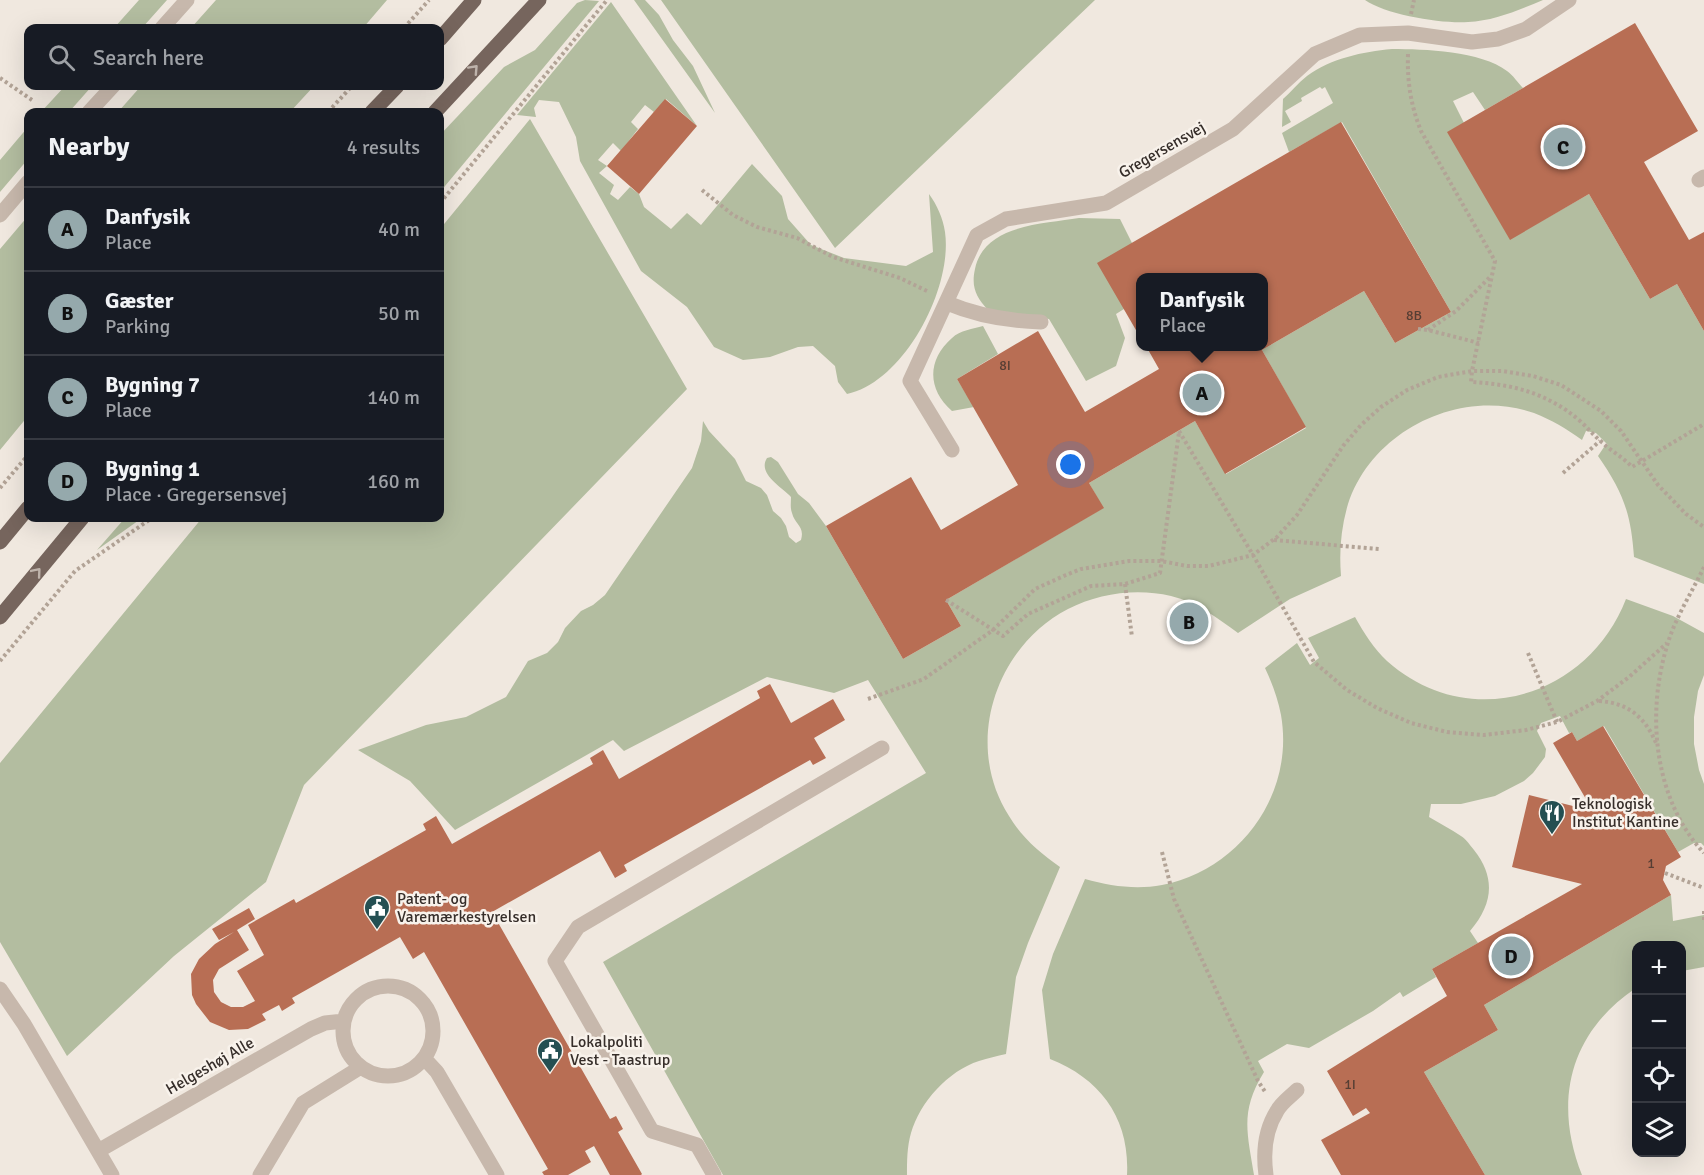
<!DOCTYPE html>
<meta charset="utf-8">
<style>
body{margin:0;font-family:Signika,sans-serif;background:#20242c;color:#f1f3f6}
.controls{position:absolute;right:18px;bottom:18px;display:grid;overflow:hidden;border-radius:12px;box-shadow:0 6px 24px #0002}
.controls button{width:54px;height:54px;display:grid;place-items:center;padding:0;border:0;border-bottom:2px solid #363941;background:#171b24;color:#f1f3f6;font:30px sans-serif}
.you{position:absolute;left:1071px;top:465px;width:21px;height:21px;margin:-15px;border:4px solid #fff;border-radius:50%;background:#1a73e8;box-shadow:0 0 0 9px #1a73e833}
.badge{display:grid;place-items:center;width:39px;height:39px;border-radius:50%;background:#95a9ac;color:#111;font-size:20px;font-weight:700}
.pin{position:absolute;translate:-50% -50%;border:3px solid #fff;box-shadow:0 2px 6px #0006}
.popup{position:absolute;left:1136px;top:273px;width:132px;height:78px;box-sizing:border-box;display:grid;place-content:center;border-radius:12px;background:#171b24;filter:drop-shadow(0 2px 4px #0005);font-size:20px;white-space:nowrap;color:#9ea1a6}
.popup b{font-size:22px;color:#f1f3f6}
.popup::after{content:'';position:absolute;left:50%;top:100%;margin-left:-12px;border:12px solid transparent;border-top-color:#171b24}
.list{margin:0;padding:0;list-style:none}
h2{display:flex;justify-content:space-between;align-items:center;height:78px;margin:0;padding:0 24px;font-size:26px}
h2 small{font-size:20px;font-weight:400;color:#9ea1a6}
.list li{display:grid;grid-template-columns:39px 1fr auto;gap:18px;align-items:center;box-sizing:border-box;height:84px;padding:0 24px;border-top:2px solid #363941}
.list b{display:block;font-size:22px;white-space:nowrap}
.list p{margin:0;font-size:20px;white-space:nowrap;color:#9ea1a6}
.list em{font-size:20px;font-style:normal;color:#9ea1a6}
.icon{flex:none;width:33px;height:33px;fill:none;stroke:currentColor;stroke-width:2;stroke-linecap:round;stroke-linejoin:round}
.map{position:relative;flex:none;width:1704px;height:1175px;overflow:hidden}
.search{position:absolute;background:#171b24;box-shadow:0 6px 24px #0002;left:24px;top:24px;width:420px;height:66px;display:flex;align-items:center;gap:15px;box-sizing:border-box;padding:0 21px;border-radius:12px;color:#9ea1a6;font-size:22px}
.panel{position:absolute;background:#171b24;box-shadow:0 6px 24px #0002;left:24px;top:108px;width:420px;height:414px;border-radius:12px}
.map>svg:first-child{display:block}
</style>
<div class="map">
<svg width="1704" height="1175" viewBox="0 0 1704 1175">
<rect width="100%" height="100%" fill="#f0e8df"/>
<!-- green -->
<path fill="#b3bda0" d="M 139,0 L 167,0 L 142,28 L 114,28 Z
M 216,0 L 387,0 L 363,28 L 191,28 Z
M 585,0 L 599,1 L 440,192 L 440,135 L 504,67 L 535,50 L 577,3 Z
M 634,0 L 645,0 L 659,15 L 673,40 L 693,66 L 715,113 Z
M 661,0 L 1095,0 L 835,248 Z
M 1365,0 L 1543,0 C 1519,10 1494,21 1468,22 C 1443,24 1386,15 1365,0 Z
M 611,2 L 697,126 L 666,99 L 654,112 L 645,105 L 631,122 L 638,129 L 621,151 L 613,143 L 598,160 L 607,166 L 599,173 L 614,185 L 610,194 L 618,200 L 630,187 L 639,194 L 644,207 L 671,229 L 687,213 L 701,225 L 752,164 L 782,196 L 788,219 L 811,245 L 844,258 L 906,266 L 933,252 L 929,194 C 937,205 943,218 945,232 C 953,288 904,382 847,394 L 838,382 L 835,366 L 813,346 L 798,347 L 770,357 L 743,360 L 714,347 L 687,307 L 641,271 L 580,161 L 576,137 L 559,102 L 539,100 L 534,108 L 536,117 L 517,115 Z
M 1392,49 C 1424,49 1481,51 1507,71 C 1513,75 1518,83 1523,88 L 1485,110 L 1473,92 L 1453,101 L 1464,123 L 1448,132 L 1510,239 L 1589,194 L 1650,299 L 1677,284 L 1704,331 L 1704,584 L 1634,557 C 1631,513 1623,492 1598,456 L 1604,447 L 1608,445 L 1596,433 L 1586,431 L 1582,440 C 1567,429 1552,420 1534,413 C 1461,387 1372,430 1348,504 C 1341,528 1339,551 1341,576 L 1290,599 L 1238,633 C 1217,618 1197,602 1171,596 C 1137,588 1099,593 1068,609 C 995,647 963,744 1009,816 C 1022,838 1040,853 1060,867 L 1028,943 L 1016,977 L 1006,1054 C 997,1056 988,1058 979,1061 C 948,1071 920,1102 911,1133 C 907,1147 907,1161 907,1175 L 723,1175 L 603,962 L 926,773 L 868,680 L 834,693 L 767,677 L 624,751 L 613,740 L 455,830 L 410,781 L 358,750 L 426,725 L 466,717 L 506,697 L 528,661 L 547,653 L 558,642 L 565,628 L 581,611 L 593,605 L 605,595 L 692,468 L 701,441 L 703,421 L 709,431 L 735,459 L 746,481 L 761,488 L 767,495 L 773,511 L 781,518 L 786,526 L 789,537 L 796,543 L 801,540 C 805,526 795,525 792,513 C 790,508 791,502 791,497 C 782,487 757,474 767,458 L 771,457 L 778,462 L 798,494 L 809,503 L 826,526 L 903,659 L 961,626 L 946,600 L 1103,508 L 1089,483 L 1195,421 L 1226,474 L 1306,428 L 1262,350 L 1364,291 L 1395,343 L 1451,312 L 1342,122 L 1289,152 L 1282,133 L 1333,103 L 1325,87 L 1322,89 L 1320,87 L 1301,98 L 1302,101 L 1285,111 L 1291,122 L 1282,127 L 1283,99 C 1291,92 1298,83 1307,76 C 1332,58 1362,52 1392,49 Z
M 65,86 L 92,86 L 69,112 L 41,112 Z
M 141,86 L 314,86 L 290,112 L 118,112 Z
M 530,119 L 687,389 L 304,785 L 266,882 L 174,956 L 67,1056 L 0,942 L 0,763 L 202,518 L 440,518 L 440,229 Z
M 28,127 L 28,159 L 0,192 L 0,160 Z
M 28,216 L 28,416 L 0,450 L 0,249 Z
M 1079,218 L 1120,219 L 1132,243 L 1124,309 L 1116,314 L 1125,338 L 1116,366 L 1086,381 L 1049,319 L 988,310 C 976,297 971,287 975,269 C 984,224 1044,224 1079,218 Z
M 983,326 L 998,354 L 957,379 L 974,407 L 952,411 C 927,389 927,360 952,338 C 960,330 973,329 983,326 Z
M 125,518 L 142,518 L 97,550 Z
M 1626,599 L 1673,616 L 1704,633 L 1704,675 L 1698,691 L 1694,717 L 1694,744 L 1699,770 L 1704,784 L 1704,846 L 1701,843 L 1694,843 L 1678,852 L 1604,726 L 1577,741 L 1572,732 L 1569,733 L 1560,716 L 1541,723 L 1537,731 L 1546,749 L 1545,757 L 1533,773 L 1524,781 L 1495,796 L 1461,804 L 1431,804 L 1429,817 C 1439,823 1451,829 1461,836 C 1466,839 1470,845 1474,850 C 1496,878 1493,904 1470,931 L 1478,943 L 1432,969 L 1436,977 L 1403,997 L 1400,992 L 1373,1011 L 1309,1048 L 1287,1044 L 1258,1061 L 1264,1072 C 1240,1111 1247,1132 1254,1175 L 1127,1175 C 1130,1119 1101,1079 1050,1059 L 1042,990 L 1053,954 L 1085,879 C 1110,886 1136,890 1162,885 C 1239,870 1295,795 1281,715 C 1278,699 1272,683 1265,668 L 1297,643 L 1310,665 L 1319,658 L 1308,638 L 1355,617 C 1364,633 1374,649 1387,661 C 1469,734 1588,697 1626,599 Z
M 1671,895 L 1673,921 L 1704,915 L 1704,967 L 1682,971 L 1682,946 L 1636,946 L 1636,988 C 1569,1033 1553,1102 1582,1175 L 1485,1175 L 1424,1072 L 1498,1030 L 1484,1005 Z"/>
<!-- building -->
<path fill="#b86e54" d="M 1635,23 L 1698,131 L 1644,162 L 1689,240 L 1704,232 L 1704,331 L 1677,284 L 1650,299 L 1589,194 L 1510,240 L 1447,132 Z
M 665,99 L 697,126 L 639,194 L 607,166 Z
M 1341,122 L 1451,312 L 1395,343 L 1364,291 L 1262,350 L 1306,427 L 1225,474 L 1195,421 L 1089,483 L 1104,508 L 946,600 L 961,626 L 903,659 L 826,526 L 911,477 L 941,530 L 1018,485 L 957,379 L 1038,331 L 1085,412 L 1159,369 L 1146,346 L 1264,346 L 1264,278 L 1140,278 L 1140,337 L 1097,263 Z
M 770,684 L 791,723 L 833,699 L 845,720 L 814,738 L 826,758 L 813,765 L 810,760 L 624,865 L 627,871 L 615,878 L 600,851 L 492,912 L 610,1119 L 616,1116 L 623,1129 L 618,1132 L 642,1174 L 641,1175 L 610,1175 L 594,1146 L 585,1151 L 591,1162 L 568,1175 L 544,1175 L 542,1172 L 548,1169 L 424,952 L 413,959 L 400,937 L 292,998 L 295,1003 L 282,1011 L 279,1005 L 262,1014 L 266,1020 L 248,1029 L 229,1030 L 210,1022 L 196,1004 L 192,995 L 191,974 L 199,959 L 215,944 L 234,932 L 219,940 L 212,929 L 249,908 L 255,919 L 237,930 L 249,950 L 219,969 L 213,980 L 214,992 L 221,1002 L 231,1007 L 243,1007 L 255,1001 L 237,971 L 264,955 L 248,925 L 294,899 L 296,903 L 426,830 L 423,824 L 436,816 L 452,844 L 593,764 L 590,758 L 603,750 L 619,779 L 760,698 L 757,691 Z
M 1603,726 L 1681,857 L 1666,866 L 1663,880 L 1671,895 L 1484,1005 L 1498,1030 L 1424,1072 L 1485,1175 L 1341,1175 L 1321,1140 L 1370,1113 L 1366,1108 L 1353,1116 L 1327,1071 L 1447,996 L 1432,969 L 1582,884 L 1512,867 L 1529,795 L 1593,811 L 1553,743 L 1572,732 L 1577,741 Z"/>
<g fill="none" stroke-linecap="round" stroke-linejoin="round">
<!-- path -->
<path stroke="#b2a396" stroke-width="4" stroke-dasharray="3 3" stroke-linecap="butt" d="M 1411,14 L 1414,0
M 404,28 L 429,0
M 1408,54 C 1407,82 1411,106 1421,131 L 1495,261 L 1472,371 L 1471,382 C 1512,384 1547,393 1579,420 C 1588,428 1594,436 1603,443 C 1612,452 1623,457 1632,467 L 1704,424
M 0,78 L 32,100
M 328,112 L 352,86
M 702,190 L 733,215 L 757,227 L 797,238 L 833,257 L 900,278 L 929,292
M 440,203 L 607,0
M 1418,329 L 1428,330 L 1479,343
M 1428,330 L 1456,311 L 1491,276
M 1179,431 L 1253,555 L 1314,662 L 1347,690 L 1377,708 L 1411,723 L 1447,732 L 1484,735 L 1526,730 L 1557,722 L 1597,701 L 1629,677 L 1667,643
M 1563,473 L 1600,441
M 0,488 L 28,455
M 1274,540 L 1379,549
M 1704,567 C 1692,592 1674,620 1667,646 C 1646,714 1654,800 1704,853
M 1125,584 L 1132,637
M 946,600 L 1003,636 L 1028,614 L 1091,586 L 1125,584 L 1160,573 L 1179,432
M 1528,653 L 1557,722
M 0,661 L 75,571 L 152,518
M 868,699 L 924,679 L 993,630 L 1035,589 L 1066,575 L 1081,569 L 1129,561 L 1161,561 L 1187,566 L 1209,566 L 1253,555 L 1277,537 L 1297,515 L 1343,446 L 1361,425 L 1381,407 L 1407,390 L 1438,377 L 1472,371 L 1502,371 L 1533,376 L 1561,385 L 1601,411 L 1621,431 L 1658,485 L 1686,514 L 1704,527
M 1599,701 C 1628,703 1645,717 1656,743
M 1162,852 L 1174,899 L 1258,1081 L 1266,1093
M 1665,873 L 1704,888
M 1704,911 L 1704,923"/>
<!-- minor -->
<path stroke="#c7b8ac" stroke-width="15" d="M 162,28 L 187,0
M 89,112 L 113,86
M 1699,180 L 1704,177
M 0,215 L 28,182
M 947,303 C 978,316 1008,321 1041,322
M 952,450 L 910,381 L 977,235 L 1006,219 L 1106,203 L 1233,129 L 1315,54 L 1360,35 L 1408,33 L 1472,42 L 1498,39 L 1526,29 L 1569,0
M343 1031a45 45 0 1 1 90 0a45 45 0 1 1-90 0Z
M 0,989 L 24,1024 L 112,1175
M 424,1058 L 437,1072 L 497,1175
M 98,1151 L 311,1029 L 325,1023 L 344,1021
M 260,1175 L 303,1103 L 361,1067
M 714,1175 L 697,1145 L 652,1131 L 555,961 L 578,927 L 882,748
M 1266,1175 C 1263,1153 1265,1130 1277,1111 C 1281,1103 1290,1097 1297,1090"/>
<!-- major -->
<path stroke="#76655d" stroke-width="15" d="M 440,39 L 474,0
M 372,112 L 397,86
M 435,112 L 539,0
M 0,542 L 28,508
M 0,617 L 82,518"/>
</g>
<!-- one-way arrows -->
<defs><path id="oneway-chevron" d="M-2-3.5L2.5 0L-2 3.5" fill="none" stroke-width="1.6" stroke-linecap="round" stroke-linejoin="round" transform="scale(1.5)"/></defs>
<g stroke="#beb3ab">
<use href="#oneway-chevron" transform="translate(474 69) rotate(-47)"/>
<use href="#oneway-chevron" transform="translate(37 572) rotate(-50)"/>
</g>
<!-- icons -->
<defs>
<symbol id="restaurant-pin" viewBox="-11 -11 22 30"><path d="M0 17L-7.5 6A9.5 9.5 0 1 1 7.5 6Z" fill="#244f52" stroke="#f8f2eb"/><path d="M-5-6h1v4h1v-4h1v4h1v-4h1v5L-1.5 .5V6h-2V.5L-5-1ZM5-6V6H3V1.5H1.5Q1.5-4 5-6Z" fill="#fff"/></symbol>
<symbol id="civic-pin" viewBox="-11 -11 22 30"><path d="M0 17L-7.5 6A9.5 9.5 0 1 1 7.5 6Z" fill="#244f52" stroke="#f8f2eb"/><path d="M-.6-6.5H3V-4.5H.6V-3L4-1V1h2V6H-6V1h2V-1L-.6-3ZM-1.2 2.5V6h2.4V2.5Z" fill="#fff"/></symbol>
</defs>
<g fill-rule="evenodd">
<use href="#restaurant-pin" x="1537" y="798" width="30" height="40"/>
<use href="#civic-pin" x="362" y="893" width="30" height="40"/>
<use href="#civic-pin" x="535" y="1036" width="30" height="40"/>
</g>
<g text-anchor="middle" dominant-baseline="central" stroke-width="5" stroke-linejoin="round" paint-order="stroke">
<!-- number labels -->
<g font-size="14" fill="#563e34">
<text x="1414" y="315">8B</text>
<text x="1005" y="365">8I</text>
<text x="1651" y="863">1</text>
<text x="1350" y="1084">1I</text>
</g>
<!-- street labels -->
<g font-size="16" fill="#362e2a" stroke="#f8f2eb">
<text transform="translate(1162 150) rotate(-30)">Gregersensvej</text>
<text transform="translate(210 1066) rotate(-30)">Helgeshøj Alle</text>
</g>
<!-- poi labels -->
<g font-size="16" fill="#362e2a" stroke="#f8f2eb" text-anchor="start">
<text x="1572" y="804">Teknologisk<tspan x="1572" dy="18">Institut Kantine</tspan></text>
<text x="397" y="899">Patent- og<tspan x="397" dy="18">Varemærkestyrelsen</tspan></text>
<text x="570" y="1042">Lokalpoliti<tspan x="570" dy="18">Vest - Taastrup</tspan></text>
</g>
</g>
</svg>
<div class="controls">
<button>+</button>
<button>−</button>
<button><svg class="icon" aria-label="locate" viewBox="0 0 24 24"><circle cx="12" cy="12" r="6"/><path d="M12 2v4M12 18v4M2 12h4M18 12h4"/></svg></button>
<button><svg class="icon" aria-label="layers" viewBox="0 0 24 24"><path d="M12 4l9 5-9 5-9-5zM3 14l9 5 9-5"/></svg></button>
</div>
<div class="you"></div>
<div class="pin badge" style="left:1202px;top:393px">A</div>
<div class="popup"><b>Danfysik</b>Place</div>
<div class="pin badge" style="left:1189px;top:622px">B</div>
<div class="pin badge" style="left:1563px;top:147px">C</div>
<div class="pin badge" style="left:1511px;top:956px">D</div>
<div class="search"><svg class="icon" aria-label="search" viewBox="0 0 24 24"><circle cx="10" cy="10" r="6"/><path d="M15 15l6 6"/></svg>Search here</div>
<section class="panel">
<h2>Nearby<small>4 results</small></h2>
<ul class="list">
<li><span class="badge">A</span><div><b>Danfysik</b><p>Place</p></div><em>40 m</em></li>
<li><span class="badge">B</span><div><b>Gæster</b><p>Parking</p></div><em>50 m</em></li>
<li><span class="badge">C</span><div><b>Bygning 7</b><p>Place</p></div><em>140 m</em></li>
<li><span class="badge">D</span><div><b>Bygning 1</b><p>Place · Gregersensvej</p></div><em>160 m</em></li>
</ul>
</section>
</div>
